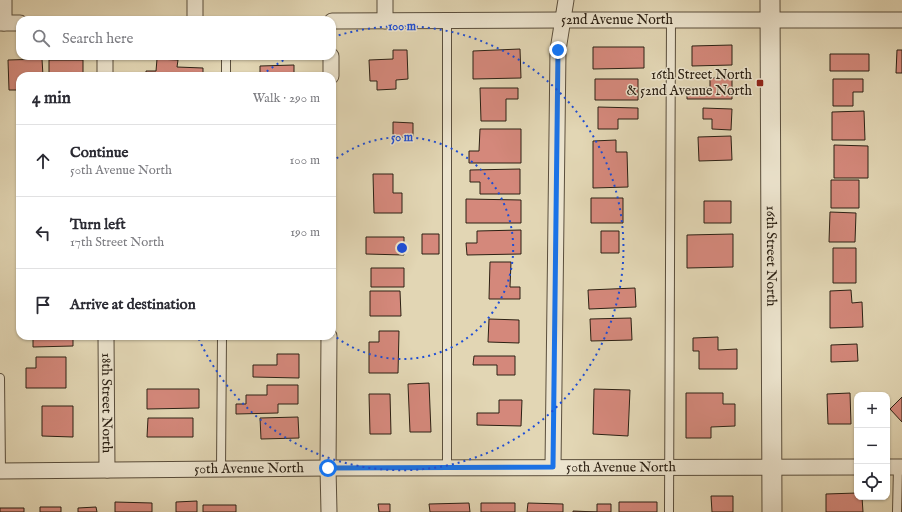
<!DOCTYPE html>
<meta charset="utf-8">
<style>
body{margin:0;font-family:"IM FELL English",serif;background:#f2f2f3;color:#2b2b33}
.controls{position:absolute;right:12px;bottom:12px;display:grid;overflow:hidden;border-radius:8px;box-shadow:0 1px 3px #0004}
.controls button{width:36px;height:36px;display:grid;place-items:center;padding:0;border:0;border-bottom:1px solid #e1e1e2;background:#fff;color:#2b2b33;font:20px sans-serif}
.stop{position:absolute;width:12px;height:12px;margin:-9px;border:3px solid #1a73e8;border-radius:50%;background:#fff}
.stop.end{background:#1a73e8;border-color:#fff;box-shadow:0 1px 4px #0008}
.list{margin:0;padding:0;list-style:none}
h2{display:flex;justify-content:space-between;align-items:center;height:52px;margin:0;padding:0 16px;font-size:17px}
h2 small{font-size:13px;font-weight:400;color:#7c7c81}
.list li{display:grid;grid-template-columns:26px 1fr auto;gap:12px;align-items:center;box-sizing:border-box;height:72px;padding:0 16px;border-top:1px solid #e1e1e2}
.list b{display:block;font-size:15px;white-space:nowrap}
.list p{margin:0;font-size:13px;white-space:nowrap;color:#7c7c81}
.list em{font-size:13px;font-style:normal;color:#7c7c81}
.icon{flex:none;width:22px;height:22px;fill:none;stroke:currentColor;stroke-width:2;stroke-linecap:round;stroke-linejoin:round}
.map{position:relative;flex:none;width:902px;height:512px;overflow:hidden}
.search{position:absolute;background:#fff;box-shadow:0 1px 3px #0004;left:16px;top:16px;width:320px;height:44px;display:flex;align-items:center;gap:10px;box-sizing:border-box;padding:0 14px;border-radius:12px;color:#7c7c81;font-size:15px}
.panel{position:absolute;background:#fff;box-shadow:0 1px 3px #0004;left:16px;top:72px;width:320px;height:268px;border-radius:12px}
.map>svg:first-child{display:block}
</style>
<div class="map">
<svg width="902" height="512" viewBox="0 0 902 512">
<rect width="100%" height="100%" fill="#e2d6b4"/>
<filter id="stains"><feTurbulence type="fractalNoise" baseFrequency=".005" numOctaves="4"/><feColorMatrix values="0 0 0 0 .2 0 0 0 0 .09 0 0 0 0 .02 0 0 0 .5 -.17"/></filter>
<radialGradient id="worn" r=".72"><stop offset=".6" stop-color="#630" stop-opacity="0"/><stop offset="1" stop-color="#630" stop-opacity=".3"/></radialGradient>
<!-- building -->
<path fill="#d4887b" stroke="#2c2114" d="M 732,45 L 732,65 L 692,66 L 692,46 Z
M 593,47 L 644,47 L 644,68 L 593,69 Z
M 520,49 L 521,78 L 473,79 L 473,51 Z
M 393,50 L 407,50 L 408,79 L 396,80 L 396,89 L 377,90 L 377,81 L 370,81 L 369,60 L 393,59 Z
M 897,50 L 902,50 L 902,73 L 896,73 Z
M 830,54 L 869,54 L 869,71 L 830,71 Z
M 42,59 L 43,76 L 20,76 L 20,90 L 9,90 L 8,60 Z
M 157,59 L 178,60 L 177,67 L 203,68 L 203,76 L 146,76 L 146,71 L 156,71 Z
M 49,60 L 83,60 L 83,76 L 61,76 L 61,74 L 49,74 Z
M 294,65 L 294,76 L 260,76 L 260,66 Z
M 710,78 L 732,78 L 732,99 L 687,99 L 687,88 L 710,88 Z
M 595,79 L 638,79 L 638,100 L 595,100 Z
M 833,79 L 863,79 L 863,92 L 853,92 L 853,106 L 833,106 Z
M 480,88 L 518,88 L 518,99 L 506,99 L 506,121 L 481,121 Z
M 598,107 L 638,108 L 638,119 L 618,119 L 618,129 L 598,129 Z
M 703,108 L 732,109 L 731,130 L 712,129 L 712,119 L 703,119 Z
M 864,111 L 865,140 L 832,140 L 832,112 Z
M 393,122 L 413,123 L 413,137 L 393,137 Z
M 480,129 L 521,129 L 521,163 L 469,163 L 469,151 L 479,151 Z
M 731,136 L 732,160 L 699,161 L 698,137 Z
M 616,140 L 616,152 L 627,152 L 628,187 L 593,188 L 593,141 Z
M 834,145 L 868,146 L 868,178 L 834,178 Z
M 520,169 L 520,194 L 480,194 L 480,182 L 470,182 L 470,170 Z
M 373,174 L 393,174 L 393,193 L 402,193 L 402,213 L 374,213 Z
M 831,180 L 859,180 L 859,208 L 831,208 Z
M 591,198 L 623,198 L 623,223 L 591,223 Z
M 466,199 L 521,200 L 521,223 L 466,223 Z
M 704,201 L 731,201 L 731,223 L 704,223 Z
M 830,212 L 856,213 L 855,242 L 829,242 Z
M 521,230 L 521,254 L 467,255 L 466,243 L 477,243 L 477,231 Z
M 601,231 L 619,231 L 619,253 L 601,253 Z
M 422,234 L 439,234 L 439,254 L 422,254 Z
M 733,234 L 733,267 L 687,268 L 687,235 Z
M 366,237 L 404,237 L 404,255 L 366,254 Z
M 833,248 L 856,248 L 856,283 L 833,283 Z
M 490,262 L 511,262 L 510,287 L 520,287 L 520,299 L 489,299 Z
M 371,268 L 404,268 L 404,287 L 371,287 Z
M 635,288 L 636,307 L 589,309 L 588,290 Z
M 851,290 L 852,303 L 862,302 L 863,327 L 830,328 L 830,291 Z
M 370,291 L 400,291 L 401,316 L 370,316 Z
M 631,318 L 632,340 L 591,341 L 590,319 Z
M 489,319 L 519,320 L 519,343 L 488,342 Z
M 379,331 L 399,331 L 398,373 L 369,373 L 369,342 L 379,342 Z
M 33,336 L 73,336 L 73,346 L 33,347 Z
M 718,337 L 718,350 L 737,349 L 737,369 L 699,369 L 699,351 L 693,351 L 693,338 Z
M 857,344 L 858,361 L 831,362 L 831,345 Z
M 277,354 L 299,354 L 299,378 L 253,377 L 253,365 L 277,365 Z
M 474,356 L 515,356 L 515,375 L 497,375 L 497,365 L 473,365 Z
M 36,357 L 66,357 L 66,388 L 26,388 L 26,368 L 36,368 Z
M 429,383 L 431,432 L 410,432 L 408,384 Z
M 267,385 L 298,385 L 298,404 L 278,404 L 278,413 L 236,414 L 236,404 L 246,404 L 246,395 L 267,395 Z
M 147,389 L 199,389 L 199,408 L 147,409 Z
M 594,389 L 630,390 L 628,436 L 593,434 Z
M 686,393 L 723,393 L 723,404 L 735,404 L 735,426 L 711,427 L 711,438 L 686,438 Z
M 850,393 L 851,424 L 828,424 L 827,394 Z
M 369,394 L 390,394 L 391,434 L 370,434 Z
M 902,397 L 902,422 L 890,409 Z
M 499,400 L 522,400 L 521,426 L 477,425 L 477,413 L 499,413 Z
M 42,406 L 73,406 L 73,437 L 42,436 Z
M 298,417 L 299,438 L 261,439 L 260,418 Z
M 148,418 L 193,418 L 193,437 L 147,437 Z
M 857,493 L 857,497 L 862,497 L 863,512 L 826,512 L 826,494 Z
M 711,496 L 733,496 L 733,512 L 712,512 Z
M 197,501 L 197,512 L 176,512 L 176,502 Z
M 115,502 L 152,503 L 152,512 L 115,512 Z
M 619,502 L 657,502 L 657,512 L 619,512 Z
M 469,503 L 470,512 L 430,512 L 429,504 Z
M 481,503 L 515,503 L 515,512 L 481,512 Z
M 528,503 L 563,504 L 563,512 L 527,512 Z
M 378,504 L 390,504 L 390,512 L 379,512 Z
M 597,504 L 611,504 L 611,512 L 573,512 L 573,511 L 597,512 Z
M 203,505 L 236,505 L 236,512 L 203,512 Z
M 40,507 L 61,507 L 61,512 L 40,512 Z
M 96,507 L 97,512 L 78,512 L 78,508 Z
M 0,508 L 24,508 L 24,512 L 0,512 Z"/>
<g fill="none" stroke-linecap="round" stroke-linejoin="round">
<defs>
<path id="service" d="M 447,20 L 447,468
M 226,76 L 226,56
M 0,378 L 1,471
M 221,469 L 222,336
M 669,512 L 671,20
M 897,512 L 898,467"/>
<g id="minor">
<path d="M 195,0 L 195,20"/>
<path id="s1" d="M 332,21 L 563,20 L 902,20"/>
<path d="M 385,21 L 385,0"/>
<path d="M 0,23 L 20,23"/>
<path d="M 4,23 L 4,0"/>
<path d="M 105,56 L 105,76"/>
<path d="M 331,76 L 331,56"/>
<path id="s2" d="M 106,336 L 107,470"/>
<path d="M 553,467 L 558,50 L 566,0"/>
<path d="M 887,467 L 902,467"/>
<path id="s3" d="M 0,471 L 328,468 L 857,467"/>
<path d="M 329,512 L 328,468 L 329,336"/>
</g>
<g id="tertiary">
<path id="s4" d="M 770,0 L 772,512"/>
</g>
</defs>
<!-- service casing -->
<use href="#service" stroke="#5a4e3c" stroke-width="10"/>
<!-- minor casing -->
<use href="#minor" stroke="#5a4e3c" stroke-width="17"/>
<!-- tertiary casing -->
<use href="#tertiary" stroke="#5a4e3c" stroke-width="21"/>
<!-- service -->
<use href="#service" stroke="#ece4ce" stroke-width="8"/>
<!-- minor -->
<use href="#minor" stroke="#ece4ce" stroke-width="15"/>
<!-- tertiary -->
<use href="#tertiary" stroke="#ece4ce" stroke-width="19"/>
</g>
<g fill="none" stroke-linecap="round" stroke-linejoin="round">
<!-- route -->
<path stroke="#1a73e8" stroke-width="5" d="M 328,468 L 553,467 L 558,50"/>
</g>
<!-- distance rings -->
<g fill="none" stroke="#1d4ed8" stroke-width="2" stroke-dasharray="2 4">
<path d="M332 162A111 111 0 1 1 332 334"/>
<path d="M262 75A222 222 0 0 1 289 57M333 37A222 222 0 1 1 198 337"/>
</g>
<!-- markers -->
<rect fill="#8f2418" stroke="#ece4ce" stroke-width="1.5" x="756" y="79" width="8" height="8" rx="2"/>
<g text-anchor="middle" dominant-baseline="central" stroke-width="3" stroke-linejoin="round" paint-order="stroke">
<!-- street labels -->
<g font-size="14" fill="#2c2114" stroke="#ece4ce">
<text stroke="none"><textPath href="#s1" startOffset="285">52nd Avenue North</textPath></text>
<text stroke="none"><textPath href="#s4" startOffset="256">16th Street North</textPath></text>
<text stroke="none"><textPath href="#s2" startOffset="67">18th Street North</textPath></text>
<text stroke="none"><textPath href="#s3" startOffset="621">50th Avenue North</textPath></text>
<text stroke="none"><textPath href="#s3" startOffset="249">50th Avenue North</textPath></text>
</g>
<!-- poi labels -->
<g font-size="14" fill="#2c2114" stroke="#ece4ce" text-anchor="end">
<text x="752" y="75">16th Street North<tspan x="752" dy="16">&amp; 52nd Avenue North</tspan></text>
</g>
</g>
<circle cx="402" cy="248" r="6" fill="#1d4ed8" stroke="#ece4ce" stroke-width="2"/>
<g font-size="12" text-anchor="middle" font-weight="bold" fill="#1d4ed8" stroke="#ece4ce" stroke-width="3" stroke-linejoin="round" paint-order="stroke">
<text x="402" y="30">100 m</text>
<text x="402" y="141">50 m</text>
</g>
<rect width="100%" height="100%" filter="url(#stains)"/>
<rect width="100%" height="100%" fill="url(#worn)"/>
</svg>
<div class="controls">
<button>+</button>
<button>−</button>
<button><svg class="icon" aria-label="locate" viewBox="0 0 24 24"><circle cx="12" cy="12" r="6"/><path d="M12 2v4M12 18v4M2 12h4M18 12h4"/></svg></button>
</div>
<div class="stop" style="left:328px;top:468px"></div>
<div class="stop end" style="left:558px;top:50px"></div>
<div class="search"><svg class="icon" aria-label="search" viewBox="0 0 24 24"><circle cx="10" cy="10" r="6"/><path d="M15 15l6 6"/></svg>Search here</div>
<section class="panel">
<h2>4 min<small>Walk · 290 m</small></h2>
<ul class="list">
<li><svg class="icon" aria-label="ahead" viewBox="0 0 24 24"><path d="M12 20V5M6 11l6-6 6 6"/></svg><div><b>Continue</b><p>50th Avenue North</p></div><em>100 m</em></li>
<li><svg class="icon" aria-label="left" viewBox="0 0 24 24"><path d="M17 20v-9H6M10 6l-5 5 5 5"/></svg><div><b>Turn left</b><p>17th Street North</p></div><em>190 m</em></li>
<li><svg class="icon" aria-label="arrive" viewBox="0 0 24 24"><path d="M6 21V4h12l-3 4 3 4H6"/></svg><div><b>Arrive at destination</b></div></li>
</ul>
</section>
</div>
